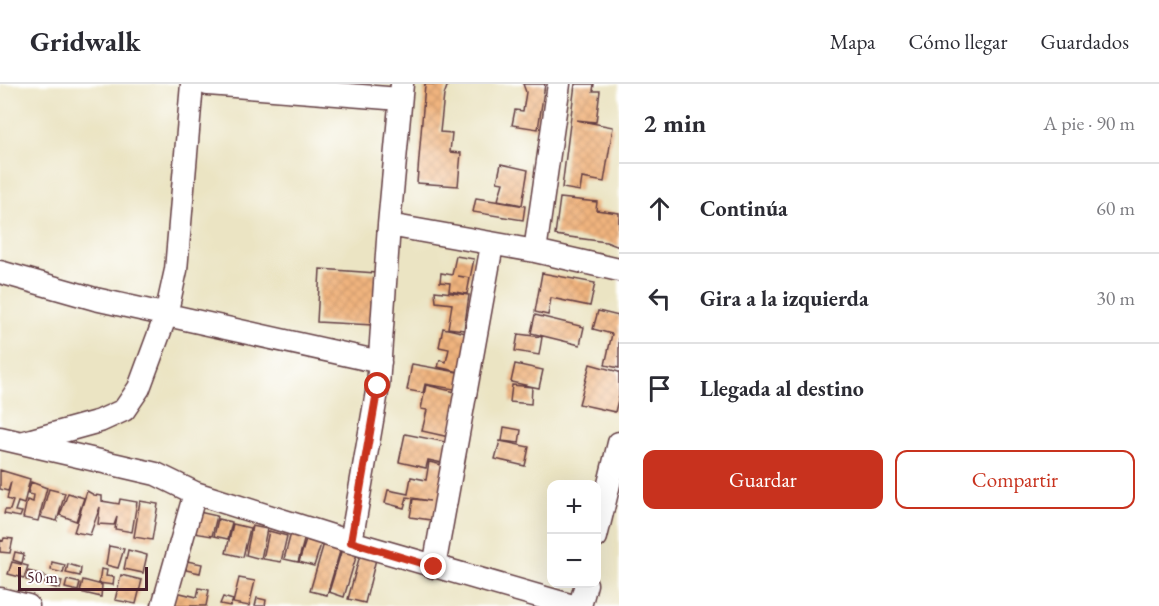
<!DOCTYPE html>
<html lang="es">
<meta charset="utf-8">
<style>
body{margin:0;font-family:"EB Garamond",serif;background:#f7f7f7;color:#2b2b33}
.controls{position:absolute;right:18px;bottom:18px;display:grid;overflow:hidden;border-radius:12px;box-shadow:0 6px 24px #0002}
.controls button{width:54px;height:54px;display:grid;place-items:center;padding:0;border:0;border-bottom:2px solid #e1e1e2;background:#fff;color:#2b2b33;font:30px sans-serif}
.scale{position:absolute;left:18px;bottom:15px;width:130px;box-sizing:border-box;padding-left:6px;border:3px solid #4a1f2b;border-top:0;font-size:16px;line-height:21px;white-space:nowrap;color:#4a1f2b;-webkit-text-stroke:4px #fff;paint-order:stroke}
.stop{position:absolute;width:18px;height:18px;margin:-14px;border:4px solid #c8321e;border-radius:50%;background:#fff}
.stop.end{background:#c8321e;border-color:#fff;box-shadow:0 2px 6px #0008}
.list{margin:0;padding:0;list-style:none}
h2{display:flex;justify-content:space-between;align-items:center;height:78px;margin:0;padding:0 24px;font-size:26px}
h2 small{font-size:20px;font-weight:400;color:#7c7c81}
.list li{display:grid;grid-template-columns:39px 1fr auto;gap:18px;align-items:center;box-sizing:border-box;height:90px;padding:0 24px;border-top:2px solid #e1e1e2}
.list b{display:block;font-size:22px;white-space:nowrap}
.list em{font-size:20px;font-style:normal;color:#7c7c81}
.actions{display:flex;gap:12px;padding:18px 24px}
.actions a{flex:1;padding:14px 0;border:2px solid #c8321e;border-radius:12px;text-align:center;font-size:21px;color:#c8321e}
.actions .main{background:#c8321e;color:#fff}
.icon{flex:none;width:33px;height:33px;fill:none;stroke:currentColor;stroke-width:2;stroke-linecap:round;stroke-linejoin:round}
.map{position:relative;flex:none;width:619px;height:522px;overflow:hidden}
header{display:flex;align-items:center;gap:36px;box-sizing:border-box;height:84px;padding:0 30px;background:#fff;border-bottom:2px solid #e1e1e2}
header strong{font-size:28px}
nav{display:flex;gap:33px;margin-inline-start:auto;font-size:21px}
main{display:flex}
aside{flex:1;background:#fff}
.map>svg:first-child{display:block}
</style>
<header>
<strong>Gridwalk</strong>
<nav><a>Mapa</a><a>Cómo llegar</a><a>Guardados</a></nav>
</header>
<main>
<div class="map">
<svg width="619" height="522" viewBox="0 0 619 522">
<defs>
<pattern id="building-cross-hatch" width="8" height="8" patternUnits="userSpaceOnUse" patternTransform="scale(1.5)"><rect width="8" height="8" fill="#f0b47e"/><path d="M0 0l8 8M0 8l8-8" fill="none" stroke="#cf9a6d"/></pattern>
</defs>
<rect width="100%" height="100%" fill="#fff"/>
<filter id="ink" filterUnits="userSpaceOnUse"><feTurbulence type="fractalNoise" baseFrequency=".0167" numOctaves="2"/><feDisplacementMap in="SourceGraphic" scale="12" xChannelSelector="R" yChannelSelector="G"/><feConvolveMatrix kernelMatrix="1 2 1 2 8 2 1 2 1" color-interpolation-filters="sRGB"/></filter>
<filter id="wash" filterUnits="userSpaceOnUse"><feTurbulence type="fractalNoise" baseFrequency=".008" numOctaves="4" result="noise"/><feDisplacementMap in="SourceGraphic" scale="24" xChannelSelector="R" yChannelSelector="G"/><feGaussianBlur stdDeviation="1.35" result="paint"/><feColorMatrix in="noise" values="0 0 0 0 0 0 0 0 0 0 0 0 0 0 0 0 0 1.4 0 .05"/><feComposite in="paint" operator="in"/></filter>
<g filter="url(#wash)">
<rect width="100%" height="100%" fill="#ebe4c3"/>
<g id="blocks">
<!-- building -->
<path fill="url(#building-cross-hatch)" d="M 425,0 L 448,0 L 444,11 L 440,48 L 452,49 L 450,68 L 461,69 L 458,102 L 417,99 Z
M 523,0 L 545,0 L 538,45 L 512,41 L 515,26 L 523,27 L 526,8 Z
M 575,0 L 594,0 L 593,7 L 600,7 L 596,38 L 576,36 L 613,43 L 604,98 L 582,94 L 580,107 L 562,104 Z
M 501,80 L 528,86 L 522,121 L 498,116 L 503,99 L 497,98 Z
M 476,114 L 525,122 L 523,136 L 473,128 Z
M 560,114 L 597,118 L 596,126 L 619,129 L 619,163 L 606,158 L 555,151 Z
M 456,172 L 474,175 L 470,194 L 458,192 L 470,194 L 467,210 L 449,207 L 450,199 L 440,198 L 441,189 L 452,191 Z
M 320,185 L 376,189 L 373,241 L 317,238 Z
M 542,189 L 595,199 L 590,222 L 551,214 L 548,231 L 535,228 Z
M 435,207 L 469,211 L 464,246 L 448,244 L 452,220 L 436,218 Z
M 598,227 L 619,232 L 619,284 L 605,281 L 612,250 L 593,245 Z
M 535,231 L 584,243 L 580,261 L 531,249 Z
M 443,244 L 471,250 L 468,290 L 438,283 L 440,276 L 446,278 L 449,265 L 439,263 Z
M 518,250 L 542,253 L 539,271 L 515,267 Z
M 412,280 L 463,289 L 460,306 L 425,300 L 423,309 L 407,306 Z
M 515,280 L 543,286 L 539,304 L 511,298 Z
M 590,280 L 619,288 L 619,312 L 615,328 L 579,320 Z
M 426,301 L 460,309 L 449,353 L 422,347 L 427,326 L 421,325 Z
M 512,301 L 532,303 L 531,320 L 510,318 Z
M 504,343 L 521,346 L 519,359 L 502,357 Z
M 405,350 L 451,359 L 447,380 L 428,376 L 426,384 L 399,378 Z
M 500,357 L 529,363 L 525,382 L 495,375 Z
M 429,378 L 447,382 L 438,437 L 410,433 L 413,415 L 430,417 L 407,413 L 404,424 L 385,419 L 388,406 L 408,410 L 411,393 L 426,396 Z
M 0,386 L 30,395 L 24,420 L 18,418 L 15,427 L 22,428 L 20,433 L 4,430 L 5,426 L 10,426 L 13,417 L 7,415 L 11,398 L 8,407 L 0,405 Z
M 31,398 L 47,404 L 38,437 L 23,434 L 27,416 L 33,418 L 34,411 L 28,410 Z
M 49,405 L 65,409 L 57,437 L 41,433 Z
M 87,407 L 94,411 L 102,412 L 102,417 L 119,420 L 120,415 L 137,418 L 132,448 L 115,445 L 117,433 L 114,441 L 98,440 L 100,423 L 90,451 L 74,448 Z
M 68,409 L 84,414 L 76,437 L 60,431 Z
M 140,417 L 158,420 L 152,456 L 134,453 Z
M 199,428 L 217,432 L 212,452 L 194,449 Z
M 218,435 L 232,438 L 228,455 L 214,452 Z
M 233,440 L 250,444 L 243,473 L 226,469 Z
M 252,442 L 267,445 L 261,475 L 246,471 Z
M 269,447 L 287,452 L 281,478 L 263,475 Z
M 291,449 L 305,453 L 298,478 L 284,475 Z
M 307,453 L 322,457 L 314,482 L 299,478 Z
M 4,454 L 13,455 L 10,469 L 0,468 L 0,456 L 3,457 Z
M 324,459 L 341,464 L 327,511 L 310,507 Z
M 109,462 L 124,465 L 118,484 L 106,481 Z
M 342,465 L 357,470 L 344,513 L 329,508 Z
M 128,466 L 147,471 L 143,489 L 124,485 Z
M 15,468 L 24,470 L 22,479 L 13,476 Z
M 360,471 L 376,475 L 365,519 L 348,515 Z
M 187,477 L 202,480 L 200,489 L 186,486 Z
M 12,478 L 28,482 L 24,494 L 8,490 Z
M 52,478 L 65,481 L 63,489 L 51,486 Z
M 68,480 L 81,484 L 80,492 L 66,489 Z
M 101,485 L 107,486 L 106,492 L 114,493 L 113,501 L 99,499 Z
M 28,487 L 44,491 L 42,499 L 26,496 Z
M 121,491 L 142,496 L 136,520 L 115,516 Z
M 46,493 L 62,497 L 60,505 L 44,501 Z
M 239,494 L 255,497 L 249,522 L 233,519 Z
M 67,496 L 80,499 L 78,507 L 65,504 Z
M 83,496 L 102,501 L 101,513 L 80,508 Z
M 199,504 L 209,506 L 206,522 L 173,522 L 176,508 L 197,513 Z
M 223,513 L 233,516 L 230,522 L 220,520 Z
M 257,514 L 266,516 L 265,522 L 255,522 Z"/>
</g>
</g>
<g filter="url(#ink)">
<use href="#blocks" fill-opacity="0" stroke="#623d42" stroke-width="1.5"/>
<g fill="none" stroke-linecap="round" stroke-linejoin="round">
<defs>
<path id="minor" d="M 208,0 L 400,15
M 389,141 L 535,167 L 619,186
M 535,167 L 559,0
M 0,188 L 95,215 L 380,278
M 0,354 L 156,390 L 195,409 L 351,458 L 573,522
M 24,358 L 100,337 L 124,326 L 139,304 L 166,231 L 176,186 L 192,0
M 596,453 L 619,359
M 351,458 L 378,302 L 389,141 L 402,0
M 434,483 L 492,161
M 0,515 L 28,522
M 163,522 L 195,409
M 580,522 L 586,500"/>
</defs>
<!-- minor casing -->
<use href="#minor" stroke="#623d42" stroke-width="25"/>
<!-- minor -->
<use href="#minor" stroke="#fff" stroke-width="22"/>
</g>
</g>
<g fill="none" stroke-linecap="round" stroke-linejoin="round" filter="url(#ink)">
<!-- route -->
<path stroke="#c8321e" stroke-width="8" d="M 378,302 L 351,458 L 434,483"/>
</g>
</svg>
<div class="controls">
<button>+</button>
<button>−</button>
</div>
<div class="scale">50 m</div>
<div class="stop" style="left:378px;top:302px"></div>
<div class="stop end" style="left:434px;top:483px"></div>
</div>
<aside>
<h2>2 min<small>A pie · 90 m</small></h2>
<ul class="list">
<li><svg class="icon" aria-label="ahead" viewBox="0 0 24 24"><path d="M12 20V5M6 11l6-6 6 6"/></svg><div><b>Continúa</b></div><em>60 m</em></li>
<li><svg class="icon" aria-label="left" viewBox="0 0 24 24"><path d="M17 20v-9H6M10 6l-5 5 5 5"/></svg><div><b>Gira a la izquierda</b></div><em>30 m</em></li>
<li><svg class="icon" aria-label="arrive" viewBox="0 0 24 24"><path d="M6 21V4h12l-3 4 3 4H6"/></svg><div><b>Llegada al destino</b></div></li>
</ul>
<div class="actions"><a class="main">Guardar</a><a>Compartir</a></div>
</aside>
</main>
